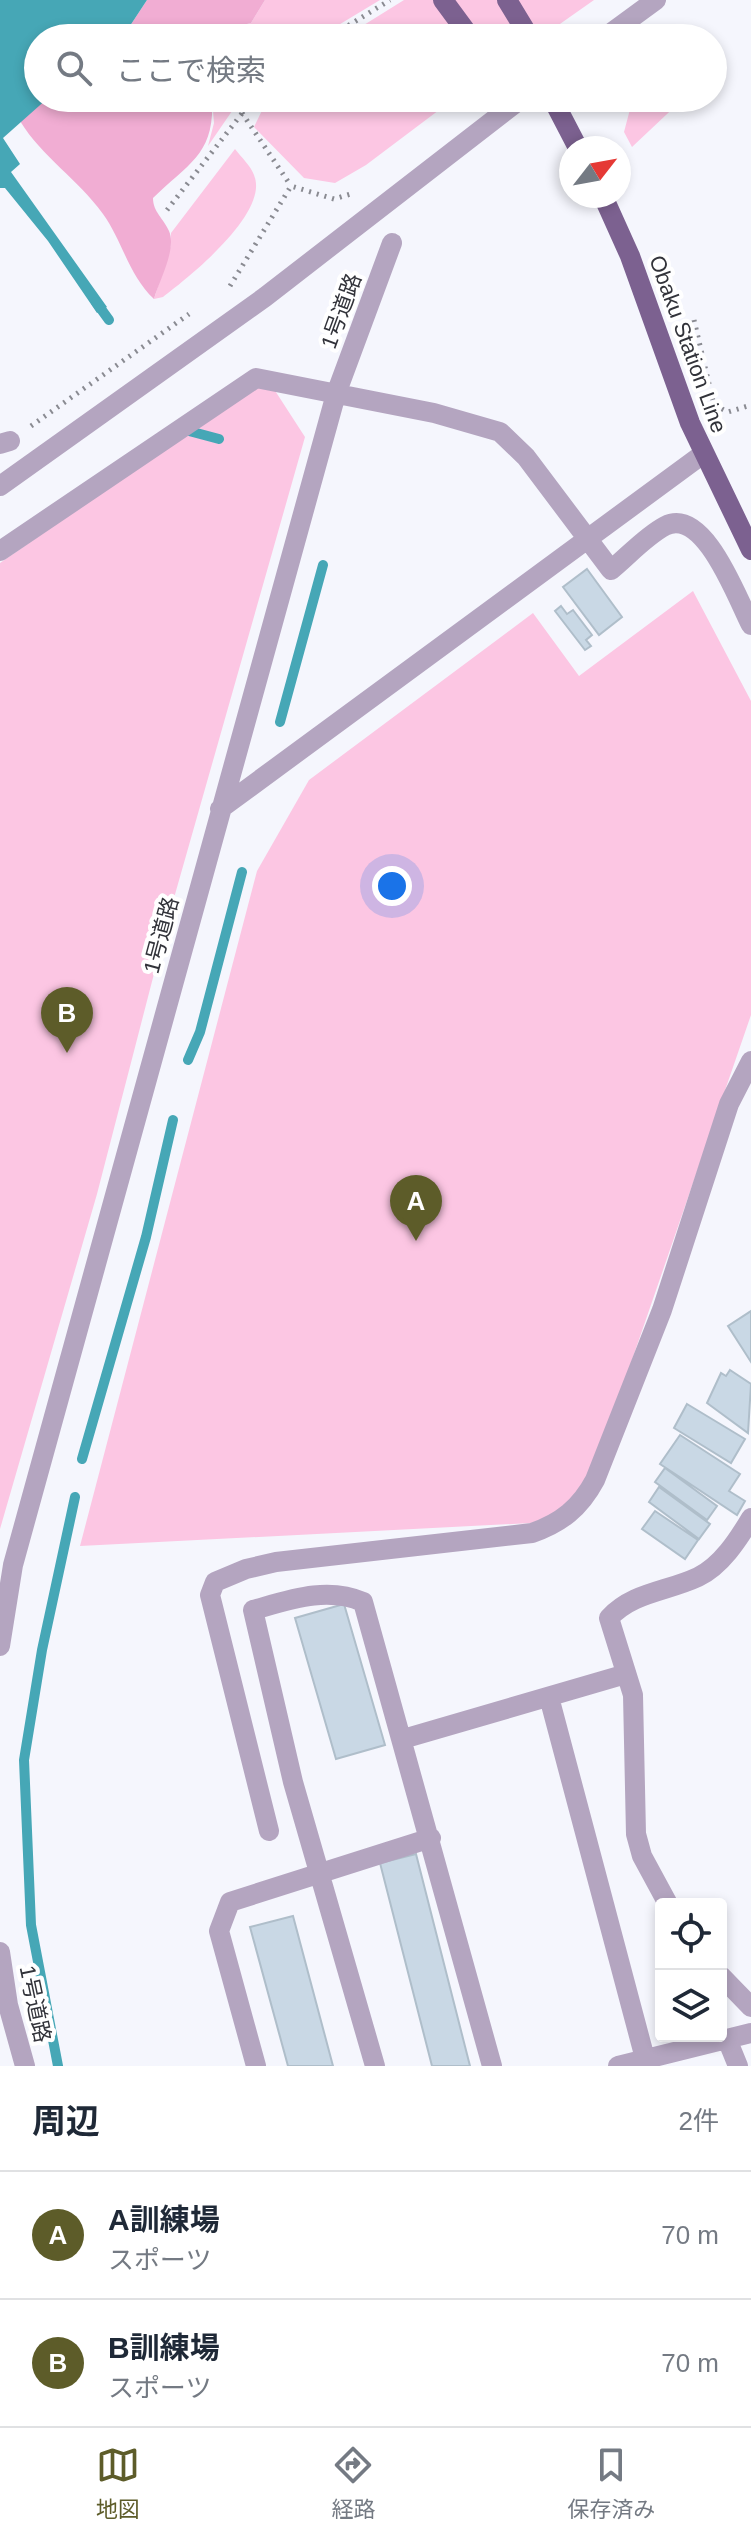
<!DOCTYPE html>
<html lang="ja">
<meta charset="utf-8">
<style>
body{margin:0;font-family:Arial,"Noto Sans JP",sans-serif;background:#f6f6f7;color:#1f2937}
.controls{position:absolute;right:24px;bottom:24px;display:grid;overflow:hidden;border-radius:8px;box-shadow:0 4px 12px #0003}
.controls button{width:72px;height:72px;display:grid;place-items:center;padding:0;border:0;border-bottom:2px solid #e0e1e3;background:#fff;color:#1f2937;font:40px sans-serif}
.compass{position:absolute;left:559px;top:136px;width:72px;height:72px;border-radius:50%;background:#fff;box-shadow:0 4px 12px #0003;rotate:59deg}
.you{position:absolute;left:392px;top:886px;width:28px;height:28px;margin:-20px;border:6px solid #fff;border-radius:50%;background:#1a73e8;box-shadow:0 0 0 12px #1a73e833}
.badge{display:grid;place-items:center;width:52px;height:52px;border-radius:50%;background:#5d5c29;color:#fff;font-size:26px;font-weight:700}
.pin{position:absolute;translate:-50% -66px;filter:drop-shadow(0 2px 4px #0008)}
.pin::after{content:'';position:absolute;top:42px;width:28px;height:24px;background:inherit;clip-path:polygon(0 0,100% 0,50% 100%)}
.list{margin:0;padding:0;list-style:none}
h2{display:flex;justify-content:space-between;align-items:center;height:104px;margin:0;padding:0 32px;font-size:34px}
h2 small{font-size:26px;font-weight:400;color:#747a83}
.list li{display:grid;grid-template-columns:52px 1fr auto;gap:24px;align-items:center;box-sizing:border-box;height:128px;padding:0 32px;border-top:2px solid #e0e1e3}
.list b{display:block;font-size:30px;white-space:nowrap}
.list p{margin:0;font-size:26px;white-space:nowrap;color:#747a83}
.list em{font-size:26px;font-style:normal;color:#747a83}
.icon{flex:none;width:44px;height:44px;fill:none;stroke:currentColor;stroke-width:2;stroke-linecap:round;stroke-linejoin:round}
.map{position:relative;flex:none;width:751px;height:2066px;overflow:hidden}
.search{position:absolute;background:#fff;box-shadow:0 4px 12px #0003;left:24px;right:24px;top:24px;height:88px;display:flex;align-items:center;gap:20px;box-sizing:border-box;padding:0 28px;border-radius:44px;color:#747a83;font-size:30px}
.sheet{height:360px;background:#fff}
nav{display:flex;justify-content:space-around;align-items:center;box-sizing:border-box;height:112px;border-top:2px solid #e0e1e3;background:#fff;font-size:22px;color:#747a83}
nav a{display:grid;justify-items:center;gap:4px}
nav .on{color:#5d5c29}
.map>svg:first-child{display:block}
</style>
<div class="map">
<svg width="751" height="2066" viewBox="0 0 751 2066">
<rect width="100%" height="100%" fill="#f5f6fd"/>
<!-- green -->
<path fill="#fcc6e3" d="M 265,0 L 380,0 L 317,38 L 213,38 L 219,31 L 251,23 Z
M 404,0 L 594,0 L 540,38 L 343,38 Z
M 212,98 L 241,98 L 208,146 L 214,123 Z
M 268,98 L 455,98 L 366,165 L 335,183 L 304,178 L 254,127 Z
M 633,98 L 684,98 L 632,147 L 624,132 Z
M 235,149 C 241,157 251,166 254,175 C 270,213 189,277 163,297 L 154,299 L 171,245 L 171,233 Z
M 259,384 L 272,386 L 305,437 L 170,912 L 97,1194 L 0,1529 L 0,563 Z
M 693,591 L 751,701 L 751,1015 L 595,1467 C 578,1491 561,1517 531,1523 L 80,1546 L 257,871 L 309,780 L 533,613 L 579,676 Z"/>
<!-- forest -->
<path fill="#f1add3" d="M 147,0 L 265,0 L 251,23 L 219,31 L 213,38 L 122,38 Z
M 48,98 L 212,98 C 215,154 190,162 153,198 C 153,212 164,219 169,231 C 177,249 159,281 154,299 C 129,276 122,240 103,214 C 78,179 42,157 20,121 Z"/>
<!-- water -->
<path fill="#46a7b6" d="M 0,0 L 147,0 L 122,38 L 38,38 L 38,98 L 48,98 L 3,138 L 20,164 L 11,172 L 107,307 L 97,313 L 48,241 L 5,188 L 0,188 Z"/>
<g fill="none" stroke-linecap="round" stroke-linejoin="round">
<!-- stream -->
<path stroke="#46a7b6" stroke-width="10" d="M 96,302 L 109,320
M 189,431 L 219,439
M 280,722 L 323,565
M 188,1060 L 200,1032 L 242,872
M 82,1459 L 146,1237 L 173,1120
M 58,2066 L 31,1925 L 24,1760 L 42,1650 L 75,1497"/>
</g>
<!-- building -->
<path fill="#c9d8e5" stroke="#afbeca" stroke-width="2" d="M 587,569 L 622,617 L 599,635 L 563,587 Z
M 561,606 L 567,614 L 573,610 L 592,635 L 586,640 L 591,646 L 585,650 L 555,611 Z
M 751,1311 L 751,1362 L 728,1326 Z
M 730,1370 L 751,1384 L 748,1433 L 707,1403 L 721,1373 L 726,1376 Z
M 687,1404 L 745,1439 L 731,1463 L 674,1428 Z
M 680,1435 L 740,1474 L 729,1491 L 745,1501 L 737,1515 L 660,1464 Z
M 665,1468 L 717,1506 L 707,1520 L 655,1482 Z
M 659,1487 L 710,1524 L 699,1539 L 649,1502 Z
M 655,1511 L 698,1540 L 685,1559 L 642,1529 Z
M 344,1604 L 385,1745 L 336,1759 L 295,1618 Z
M 416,1854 L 470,2066 L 432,2066 L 380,1863 Z
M 293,1916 L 333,2066 L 288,2066 L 250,1927 Z"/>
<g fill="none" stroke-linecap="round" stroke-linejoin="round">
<!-- path -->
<path stroke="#8a8b92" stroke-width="5" stroke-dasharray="2 6" stroke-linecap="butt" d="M 328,38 L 390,0
M 242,113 L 291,186
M 167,210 L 254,98
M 230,286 L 291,186 L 334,199 L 354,193
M 694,320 L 714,405 L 728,412 L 751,405
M 31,426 L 189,314"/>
<!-- minor -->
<path stroke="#b4a5c0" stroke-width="20" d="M 604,38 L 656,0
M 0,444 L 10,441
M 0,486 L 265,297 L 522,98
M 0,551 L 256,378 L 434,413 L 500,432 L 526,457 L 611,570 C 628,556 646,536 665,526 C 704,506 737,598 751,625
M 220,809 L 703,454
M 0,1646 L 13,1565 L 336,394 L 392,243
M 549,1697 L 647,2066
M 403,1739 L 626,1674
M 269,1831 L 210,1595 L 215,1582 L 246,1569 L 276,1562 L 532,1533 C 561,1523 580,1508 595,1480 L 662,1310 L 729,1104 L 751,1061
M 668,1904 L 642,1856 L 636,1834 L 633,1695 L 609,1618 C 633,1592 666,1592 698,1577 C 721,1566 738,1540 751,1518
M 0,1952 L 8,2005 L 25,2066
M 721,1976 L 751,2007
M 727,2039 L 738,2066
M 256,2066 L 219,1931 L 230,1902 L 431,1838
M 375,2066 L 293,1782 L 253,1610 C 289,1600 327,1586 363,1602 L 492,2066
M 618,2066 L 751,2033"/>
<!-- major -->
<path stroke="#7c6190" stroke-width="20" d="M 443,0 L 471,38
M 507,0 L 530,38
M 552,98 L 578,148
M 603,196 L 630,256 L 690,423 L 751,550"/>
</g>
<g text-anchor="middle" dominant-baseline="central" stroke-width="8" stroke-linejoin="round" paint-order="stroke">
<!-- street labels -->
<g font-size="22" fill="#32333a" stroke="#fff">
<text transform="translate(341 311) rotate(-70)">1号道路</text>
<text transform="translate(688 344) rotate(70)">Obaku Station Line</text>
<text transform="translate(161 935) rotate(-75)">1号道路</text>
<text transform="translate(35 2004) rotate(78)">1号道路</text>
</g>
</g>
</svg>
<div class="controls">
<button><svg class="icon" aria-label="locate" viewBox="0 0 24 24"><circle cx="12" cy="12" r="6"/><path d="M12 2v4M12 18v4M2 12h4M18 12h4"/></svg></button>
<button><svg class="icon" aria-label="layers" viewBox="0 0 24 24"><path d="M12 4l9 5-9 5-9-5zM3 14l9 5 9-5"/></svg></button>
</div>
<svg class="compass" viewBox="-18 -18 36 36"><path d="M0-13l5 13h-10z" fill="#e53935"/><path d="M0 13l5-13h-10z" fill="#747a83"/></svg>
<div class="you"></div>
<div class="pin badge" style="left:416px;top:1241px">A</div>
<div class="pin badge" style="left:67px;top:1053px">B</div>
<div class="search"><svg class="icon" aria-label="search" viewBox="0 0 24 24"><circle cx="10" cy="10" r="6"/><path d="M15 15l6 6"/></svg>ここで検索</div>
</div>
<section class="sheet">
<h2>周辺<small>2件</small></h2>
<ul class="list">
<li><span class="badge">A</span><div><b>A訓練場</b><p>スポーツ</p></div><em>70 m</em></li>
<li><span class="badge">B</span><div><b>B訓練場</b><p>スポーツ</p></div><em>70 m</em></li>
</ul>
</section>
<nav>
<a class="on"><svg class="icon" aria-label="map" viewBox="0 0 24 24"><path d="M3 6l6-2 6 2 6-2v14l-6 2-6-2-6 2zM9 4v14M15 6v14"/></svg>地図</a>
<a><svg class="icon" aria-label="directions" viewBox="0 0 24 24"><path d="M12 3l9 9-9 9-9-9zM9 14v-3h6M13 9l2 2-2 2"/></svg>経路</a>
<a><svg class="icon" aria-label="saved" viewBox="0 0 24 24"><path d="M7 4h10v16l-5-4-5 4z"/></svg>保存済み</a>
</nav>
